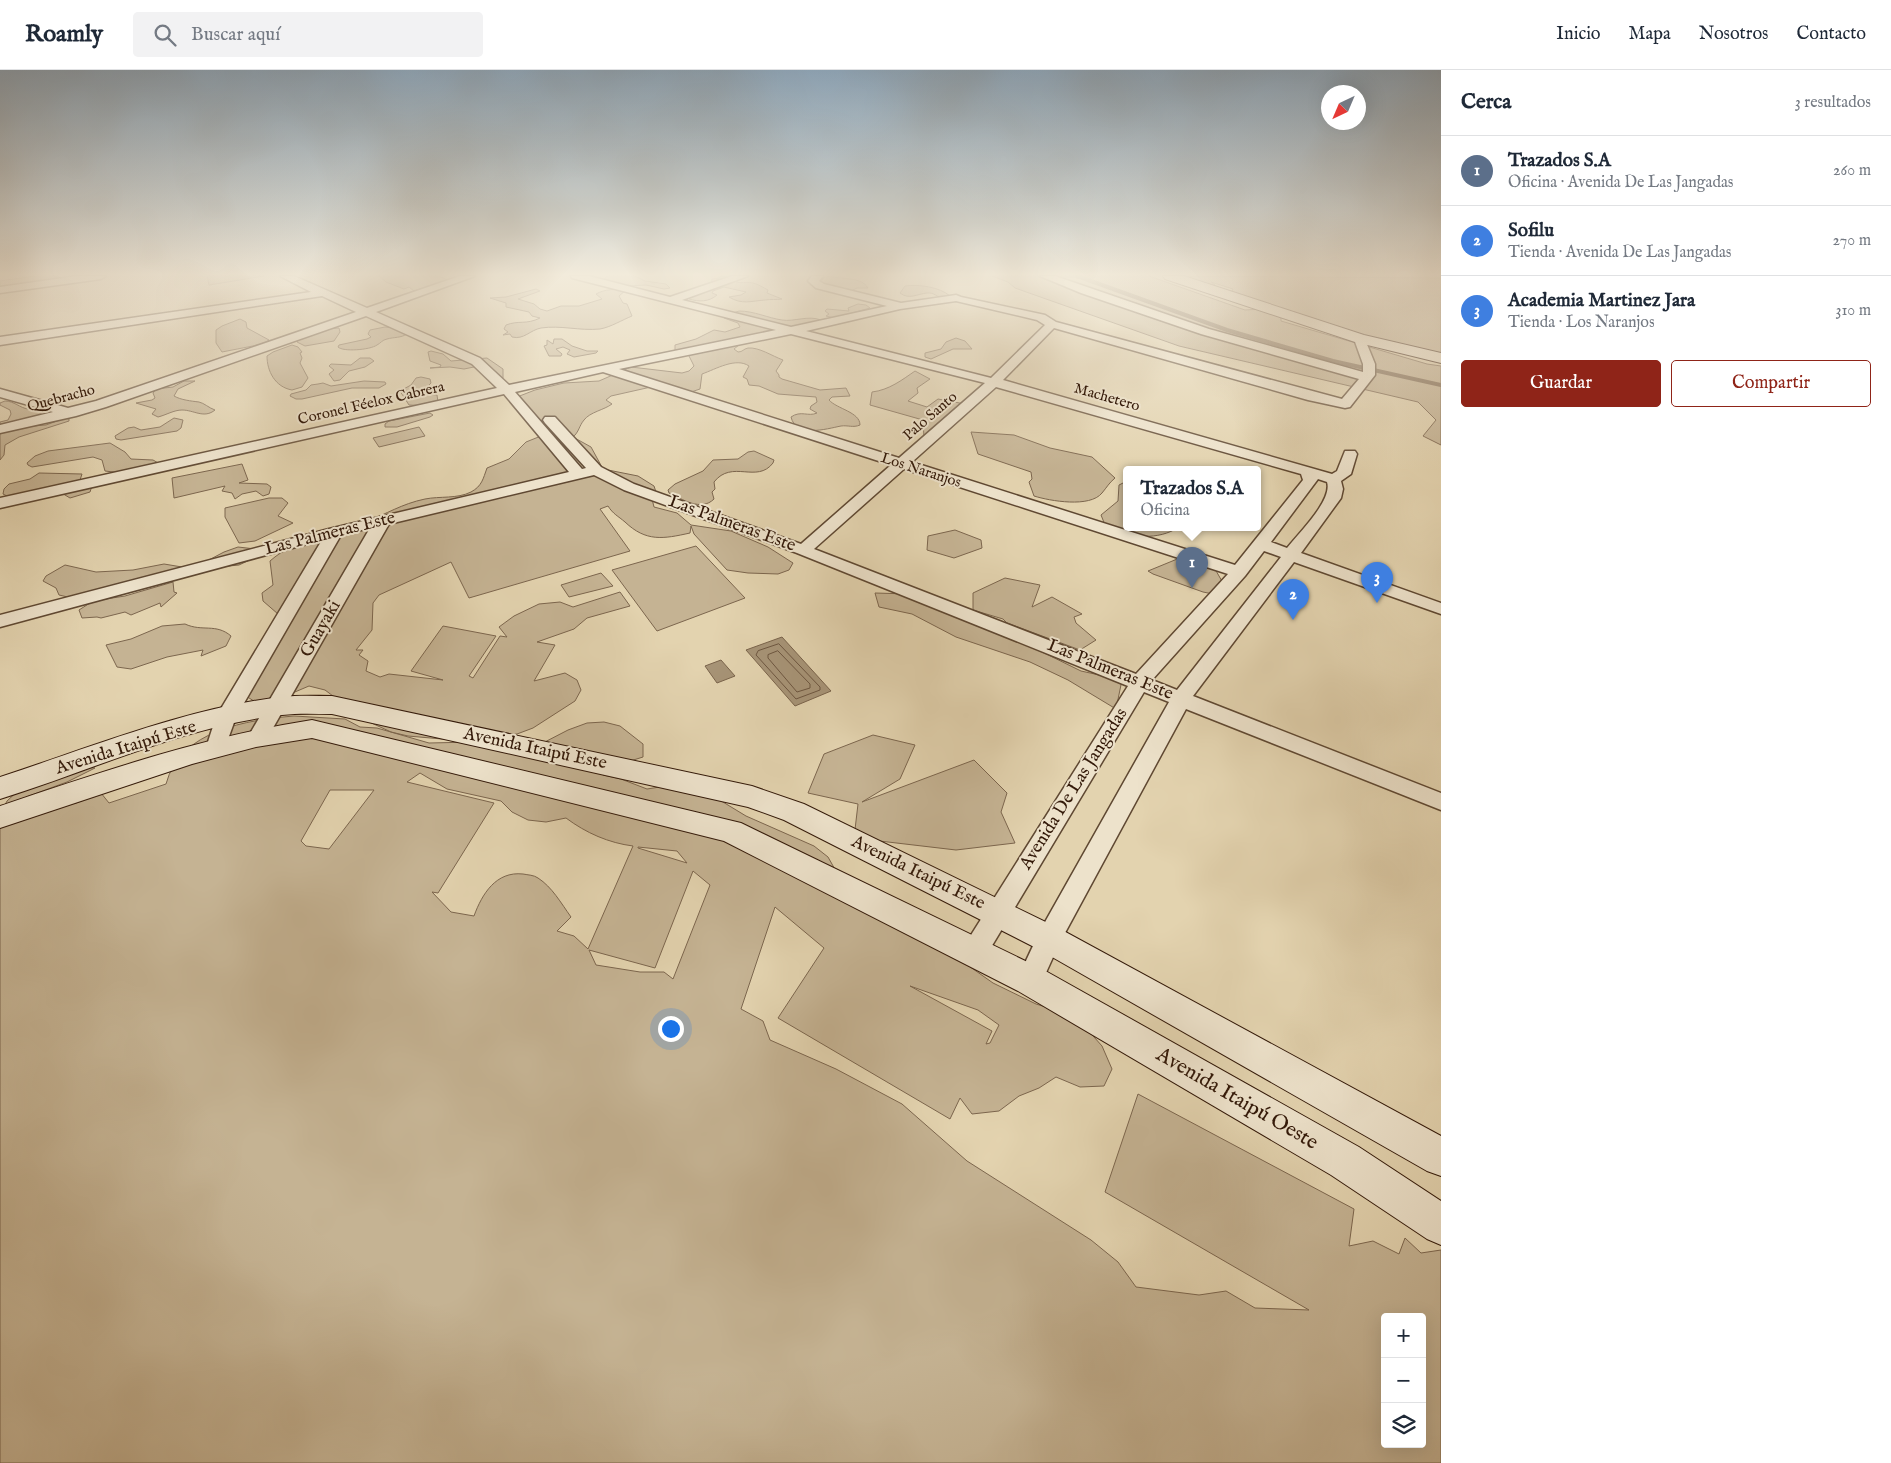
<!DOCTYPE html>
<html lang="es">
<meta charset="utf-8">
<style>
body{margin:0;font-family:"IM FELL English",serif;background:#f2f2f3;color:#1f2937}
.controls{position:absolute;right:15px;bottom:15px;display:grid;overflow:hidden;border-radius:5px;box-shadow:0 5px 20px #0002}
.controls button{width:45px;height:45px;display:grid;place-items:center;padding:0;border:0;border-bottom:1px solid #e0e1e3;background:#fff;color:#1f2937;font:25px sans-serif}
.compass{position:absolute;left:1321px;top:15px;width:45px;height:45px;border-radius:50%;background:#fff;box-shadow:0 5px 20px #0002;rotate:224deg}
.you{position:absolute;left:670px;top:958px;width:18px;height:18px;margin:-12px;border:4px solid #fff;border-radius:50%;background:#1a73e8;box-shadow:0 0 0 8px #1a73e833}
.badge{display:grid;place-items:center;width:32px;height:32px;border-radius:50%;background:#8f2418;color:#fff;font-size:16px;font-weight:700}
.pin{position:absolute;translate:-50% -41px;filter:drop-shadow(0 1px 2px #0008)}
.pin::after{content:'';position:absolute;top:26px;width:18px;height:15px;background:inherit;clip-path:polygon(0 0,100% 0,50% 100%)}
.popup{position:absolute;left:1123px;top:396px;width:138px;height:65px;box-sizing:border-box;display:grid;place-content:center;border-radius:5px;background:#fff;filter:drop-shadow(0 1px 4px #0005);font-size:16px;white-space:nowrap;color:#747a83}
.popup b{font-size:19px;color:#1f2937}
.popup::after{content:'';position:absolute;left:50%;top:100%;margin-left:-10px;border:10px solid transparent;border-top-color:#fff}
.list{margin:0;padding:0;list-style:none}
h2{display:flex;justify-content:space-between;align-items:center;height:65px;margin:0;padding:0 20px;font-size:21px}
h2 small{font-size:16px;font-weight:400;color:#747a83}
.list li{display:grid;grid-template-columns:32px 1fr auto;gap:15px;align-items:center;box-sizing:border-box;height:70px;padding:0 20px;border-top:1px solid #e0e1e3}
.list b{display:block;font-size:19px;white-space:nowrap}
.list p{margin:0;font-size:16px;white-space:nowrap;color:#747a83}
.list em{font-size:16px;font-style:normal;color:#747a83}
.actions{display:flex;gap:10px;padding:15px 20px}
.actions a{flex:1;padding:11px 0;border:1px solid #8f2418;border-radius:5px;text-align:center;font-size:18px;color:#8f2418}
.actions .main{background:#8f2418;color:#fff}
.icon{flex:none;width:28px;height:28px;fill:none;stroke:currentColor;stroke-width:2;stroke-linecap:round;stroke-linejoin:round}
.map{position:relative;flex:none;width:1441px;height:1393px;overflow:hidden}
header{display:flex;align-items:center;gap:30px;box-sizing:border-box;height:70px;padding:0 25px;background:#fff;border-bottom:1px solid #e0e1e3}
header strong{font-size:24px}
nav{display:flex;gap:28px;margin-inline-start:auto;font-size:18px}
.search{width:350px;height:45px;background:#f2f2f3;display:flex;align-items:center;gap:12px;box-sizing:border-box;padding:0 18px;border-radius:5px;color:#747a83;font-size:19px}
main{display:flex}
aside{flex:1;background:#fff}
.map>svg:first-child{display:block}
</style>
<header>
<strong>Roamly</strong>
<div class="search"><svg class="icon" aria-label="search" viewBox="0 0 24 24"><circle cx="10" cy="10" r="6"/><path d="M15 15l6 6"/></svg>Buscar aquí</div>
<nav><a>Inicio</a><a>Mapa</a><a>Nosotros</a><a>Contacto</a></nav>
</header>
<main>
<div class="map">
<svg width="1441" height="1393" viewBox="0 0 1441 1393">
<rect width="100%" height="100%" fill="#e3d3af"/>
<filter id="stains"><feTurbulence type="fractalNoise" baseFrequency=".004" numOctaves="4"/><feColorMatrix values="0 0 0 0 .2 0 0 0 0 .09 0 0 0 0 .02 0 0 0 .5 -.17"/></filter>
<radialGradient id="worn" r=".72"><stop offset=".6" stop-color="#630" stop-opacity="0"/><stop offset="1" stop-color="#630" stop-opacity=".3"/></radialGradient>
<!-- green -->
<path fill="#c5b393" stroke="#7c664e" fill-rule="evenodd" d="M 35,206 L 59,206 L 48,211 L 0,217 L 0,211 Z
M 207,206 L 264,206 L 209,215 Z
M 379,206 L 439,206 L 448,210 L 414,221 L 409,217 L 404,219 L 386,212 Z
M 607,206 L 635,206 L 645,211 L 666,214 L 670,218 L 664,219 L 646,215 L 628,216 L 604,210 Z
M 720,206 L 730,207 C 737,216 744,211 753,213 C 758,214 764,218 768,220 L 767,223 L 782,229 C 776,230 771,229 765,230 C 751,231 742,235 729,227 L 741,225 L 746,222 L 724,217 L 713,221 L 712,223 L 717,225 C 709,232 699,232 689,229 L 689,226 L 711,214 L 712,209 L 720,208 Z
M 830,206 C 841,210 861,206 868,218 L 857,218 L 849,222 L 819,213 L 825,207 Z
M 992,206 L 1149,206 L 1245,240 L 1263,239 L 1281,244 L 1281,251 L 1427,294 L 1441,296 L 1441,375 L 1423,366 L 1436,350 L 1418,332 L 1179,276 L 1015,218 L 1008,212 Z
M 1170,206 L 1441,208 L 1441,289 L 1229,226 L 1233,219 L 1211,212 L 1215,215 L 1214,217 Z
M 905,216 C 918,214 940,217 950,226 L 942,229 C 938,227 933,222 927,223 C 917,224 909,230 900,223 Z
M 536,219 L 540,221 L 518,229 L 534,234 L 540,239 L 547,241 L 561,236 L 579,236 L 602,229 L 596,224 C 605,219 615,219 626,220 L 619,226 L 623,233 L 627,234 L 632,246 C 622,250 611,257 600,259 C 579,261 561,255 541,258 C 530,260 524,270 512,267 L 510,264 L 503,265 L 508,262 L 504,259 L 506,255 C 519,250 526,255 540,248 L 532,246 L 529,242 L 506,237 L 506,233 L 490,228 L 506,227 Z
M 858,234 L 866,235 L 870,238 L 834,248 L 826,246 L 829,244 L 825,241 L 827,239 L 849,241 L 848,238 Z
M 739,241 C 754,241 768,248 782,250 C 794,252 808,245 821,250 L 821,252 L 788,257 L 745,268 L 729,269 L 728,271 L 739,275 L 734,279 L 738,282 C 743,282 743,279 748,278 C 759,277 772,286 783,290 L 776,301 L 779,305 L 779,307 L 782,309 L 820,320 L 846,318 L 850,326 L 832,327 L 829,330 C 837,339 860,342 860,355 C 853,358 848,355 841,356 C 826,359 796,368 791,347 C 801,340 808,347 817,343 L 810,339 L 811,336 L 817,332 L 816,327 L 778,324 L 759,316 L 749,315 L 747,309 L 743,307 L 749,296 C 736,287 716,299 702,304 L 700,319 L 691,322 L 651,317 L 611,326 L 606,330 L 612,334 C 604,340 590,342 584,350 C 579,356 579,362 573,367 L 591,377 L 603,399 L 638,406 L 654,416 L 656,422 L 652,429 L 654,437 L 677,443 L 691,455 L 731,461 L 768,477 L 793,493 L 789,500 L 778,504 L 748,503 L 727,500 L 694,464 L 691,456 L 690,463 C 663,469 646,472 625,452 C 618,446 613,444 608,436 L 600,439 L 630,481 L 469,528 L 451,492 L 379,525 L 373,533 L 372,560 L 356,580 L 363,580 L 359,585 L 368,591 L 366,601 L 380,607 L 389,604 L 443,610 L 411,601 L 443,556 L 496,566 L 469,606 L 473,608 L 500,566 L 507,567 L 499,557 L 514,546 L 539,534 L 560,532 L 573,537 L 620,522 L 630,536 L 587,548 L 574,559 L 537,572 L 555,575 L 534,611 L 565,603 L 577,610 L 581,620 L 575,631 L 533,658 L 517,664 L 442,669 L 408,666 L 391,662 L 365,650 L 325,620 L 309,616 L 276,630 L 257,633 L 246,626 L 279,552 L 278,544 L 263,531 L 262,523 L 273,515 L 270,491 C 296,468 333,463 365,452 C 387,444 401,434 425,429 C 440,426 457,429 471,422 C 482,416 483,409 487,398 L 509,389 L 526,372 L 541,366 L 517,327 L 535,320 L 564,313 L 599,311 L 631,297 L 682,303 L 689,301 L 694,296 L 688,284 L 675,281 L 675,275 L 696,269 L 714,260 L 725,262 L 740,257 L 738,253 L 724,248 L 724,246 Z
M 240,249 L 246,252 L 247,258 L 269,270 L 263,274 L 222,282 L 216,273 L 216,260 L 222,256 Z
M 385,257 L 394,258 L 407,264 C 401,268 394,267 387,269 C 382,270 381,273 377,275 C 370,280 343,282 338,277 L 339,275 L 367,269 L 371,267 L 368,264 L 370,260 Z
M 339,258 L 340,262 L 334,271 L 305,276 L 297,272 L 299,268 L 296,262 L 300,261 Z
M 956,268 L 965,271 L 972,279 L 953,279 L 931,289 L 925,287 L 925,283 L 941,279 L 946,272 Z
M 554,269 L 562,269 L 572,276 L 587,281 L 598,281 L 596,283 L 574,287 L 567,284 L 570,280 L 563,277 L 556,279 L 562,284 L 561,286 L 549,286 L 544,276 L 547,275 L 547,270 L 553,274 Z
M 292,275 L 298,277 L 302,282 L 300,283 L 302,288 L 300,293 L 308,308 L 302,317 L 292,320 C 275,317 267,301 267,286 L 273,282 Z
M 431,281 L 443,284 L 451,291 L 487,288 L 503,299 L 503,308 L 498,309 L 489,296 L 479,296 L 464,299 L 450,297 L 430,298 L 440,297 L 441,295 L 430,291 L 428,282 Z
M 360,288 L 370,288 L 374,291 L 365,297 L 349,301 L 340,310 L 334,311 L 329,304 L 334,300 L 329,296 L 331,294 L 351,295 Z
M 915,301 L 930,309 L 917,318 L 918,323 L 908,331 L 927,337 L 938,329 L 965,334 L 924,368 L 923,350 L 870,335 L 872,322 C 889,320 902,310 915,301 Z
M 421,307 L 430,309 L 431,313 L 426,318 L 418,321 L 418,323 L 437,325 L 438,332 L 432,336 L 409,335 L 400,321 L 411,315 L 416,308 Z
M 184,311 L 195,311 L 178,319 L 174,326 C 181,330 191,331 199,332 C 204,333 209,338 215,340 C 204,349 194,340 182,340 C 174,340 166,345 158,347 L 152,344 L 156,339 L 136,333 L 152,330 L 155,328 L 153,323 L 156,319 L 173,317 Z
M 364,311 L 385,312 L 386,314 L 379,318 L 352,318 L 302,329 L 296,329 L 290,326 L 291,324 L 306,320 L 311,315 L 318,314 L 323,313 L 331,316 Z
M 5,331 C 14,331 20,338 28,339 C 34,340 38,339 43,343 L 20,357 L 46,355 L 65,348 L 69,349 L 69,351 L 19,367 L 5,375 L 4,385 L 0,390 L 0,352 L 8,350 L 11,344 L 10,340 L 0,335 L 0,333 Z
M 430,343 L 433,345 L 430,347 L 397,357 L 385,357 L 385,354 L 389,351 Z
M 174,348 L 183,350 L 181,358 L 177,361 L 121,370 L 116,369 L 115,366 L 128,358 L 134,357 L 141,360 L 160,357 Z
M 419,357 L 425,366 L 379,377 L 373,368 Z
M 971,362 L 1014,365 L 1050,378 L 1092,387 L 1115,408 C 1109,413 1107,417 1102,423 C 1090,438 1050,431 1034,426 L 1029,412 L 1032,409 L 1031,402 L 978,384 Z
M 110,373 L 125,382 L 131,389 L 153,390 L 160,394 L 122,403 L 105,401 L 102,390 L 93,387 L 32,397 L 28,395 L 27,393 L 35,386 L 48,381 Z
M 754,381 L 774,390 L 773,393 C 757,414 732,389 714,412 L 715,419 L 712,422 L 714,429 C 701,442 682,429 669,423 L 668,420 L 675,414 L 703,401 L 713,390 L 738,389 L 748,382 Z
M 242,394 L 248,410 L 239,413 L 267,414 L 271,417 L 269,424 L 263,426 L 256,421 L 242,424 L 235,429 L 232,423 L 222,421 L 225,416 L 174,428 L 172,408 Z
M 39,403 L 82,404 L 80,410 L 92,416 L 90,422 L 70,428 L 60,422 L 11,428 L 3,424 L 4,419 L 9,414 L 30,409 Z
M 1127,411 L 1127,457 L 1179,457 C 1158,471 1131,467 1107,460 L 1101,445 L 1118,431 L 1119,415 Z
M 269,428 L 282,428 L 288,433 L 278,446 L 293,453 L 255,471 L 239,473 L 225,447 L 225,438 Z
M 955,460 L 981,470 L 982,478 L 954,488 L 927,480 L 928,466 Z
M 696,476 L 745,528 L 657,561 L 612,500 Z
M 238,477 L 264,480 L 258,486 L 239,495 L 208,498 L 72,528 L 59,525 L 56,518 L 43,511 L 46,506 L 65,495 L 96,502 L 133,500 L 164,494 L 182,497 L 205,492 L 224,482 Z
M 1187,485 L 1215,499 L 1223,513 L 1218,525 L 1203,522 L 1153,504 L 1148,501 Z
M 601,503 L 613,516 L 569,527 L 561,515 Z
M 1005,508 L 1040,515 L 1032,537 L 1052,527 L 1082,544 L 1074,547 L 1076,553 L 1096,570 L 1080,580 L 1007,553 L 1003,549 L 973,540 L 973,523 Z
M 173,512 L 174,522 L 177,523 L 161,537 L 160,533 L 131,545 L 125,542 L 101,548 L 97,547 L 82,548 L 79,540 L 93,531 L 125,526 Z
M 875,523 L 909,524 L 948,536 L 1081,601 L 1122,610 L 1116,639 L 1068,610 L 1030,592 L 956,567 L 912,544 L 879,537 Z
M 185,554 C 202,562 216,553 231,566 L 226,576 L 201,586 L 203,580 L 167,587 L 131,599 L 117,597 L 106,575 L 131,569 L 162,556 Z
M 294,646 L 345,649 L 360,657 L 377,658 L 429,673 L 474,672 L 539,675 L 568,660 L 587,653 L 604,652 L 620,656 L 643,674 L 643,687 L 627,692 L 603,705 L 621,709 L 647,719 L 666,716 L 718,729 L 746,746 L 814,776 L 828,787 L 837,803 L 993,913 L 1036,934 L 1062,942 L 1086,958 L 1102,976 L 1112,999 L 1104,1016 L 1080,1017 L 1056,1007 L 1039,1018 L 1019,1026 L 999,1041 L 972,1044 L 960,1028 L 950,1049 L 778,948 L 824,878 L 775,837 L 741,939 L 763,951 L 770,970 L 836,999 L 902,1034 L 967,1091 L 1091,1170 L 1118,1192 L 1136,1217 L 1199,1225 L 1226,1221 L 1255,1238 L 1309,1240 L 1105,1122 L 1138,1024 L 1354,1139 L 1349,1176 L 1373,1171 L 1399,1184 L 1405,1168 L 1421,1183 L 1441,1180 L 1441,1393 L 0,1393 L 0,745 L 7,731 L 22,717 L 77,697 L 95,698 L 67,712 L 26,727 L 40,731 L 76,733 L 101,723 L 109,733 L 166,714 C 180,660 247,650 294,646 ZM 420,703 L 447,719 L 501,731 L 512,742 L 528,750 L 546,752 L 566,748 C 586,763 609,773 633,776 L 588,879 L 574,866 L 557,861 L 571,847 C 561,833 552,817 538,808 C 534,805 528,805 523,804 C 496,801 482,824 474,846 L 451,842 L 432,822 L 438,823 L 494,733 L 407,712 ZM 330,720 L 374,720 L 329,779 L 306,776 L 301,771 ZM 638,777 L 677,781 L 687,793 L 638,778 ZM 693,801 L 710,815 L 673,909 L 664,902 L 640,902 L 596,895 L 589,880 L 655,898 ZM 910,916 L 978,940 L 999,955 L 990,973 L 986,974 L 992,961 ZM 1385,1247 L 1422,1247 L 1422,1374 L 1385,1374 Z
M 873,665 L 915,675 L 900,709 L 862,732 L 974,690 L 1007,723 L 1001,742 L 1015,773 L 956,780 L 854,768 L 858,734 L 808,723 L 824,684 Z"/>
<!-- water -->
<path fill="#a79477" stroke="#79634b" d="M 782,567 L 831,621 L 795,636 L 746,580 Z
M 721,590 L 735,606 L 717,613 L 705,596 Z"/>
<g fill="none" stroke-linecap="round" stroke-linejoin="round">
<!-- shore -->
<path stroke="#6d5640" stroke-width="1" d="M 779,574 L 820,617 L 820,620 L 796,629 L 756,585 L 758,581 Z
M 778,581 L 810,614 L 810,618 L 797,622 L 768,588 L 768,585 Z"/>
<!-- stream -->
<path stroke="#79634b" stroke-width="4" d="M 1077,206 L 1227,260 L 1333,291 L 1441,315"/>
<defs>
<path id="street" d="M 77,206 L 106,206 L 101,209 L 0,223 L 0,217 Z
M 280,206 L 294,206 L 367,238 L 460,206 L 475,206 L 376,242 L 480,288 L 509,315 L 776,260 L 572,208 L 571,206 L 589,206 L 670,227 L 732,206 L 748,206 L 682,230 L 791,257 L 887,236 L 816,218 L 808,211 L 812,206 L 823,206 L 819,211 L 824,214 L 901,233 L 956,225 L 961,227 L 1045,245 L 1056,252 L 1342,329 L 1359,309 L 1201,264 L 1081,223 L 1040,206 L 1055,206 L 1209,259 L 1363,302 L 1363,294 L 1354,269 L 1356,267 L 1364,267 L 1375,294 L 1375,305 L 1350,337 L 1345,338 L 1308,330 L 1054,258 L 1003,310 L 1332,404 L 1337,401 L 1345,381 L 1355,381 L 1357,384 L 1351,404 L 1341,411 L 1343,419 L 1341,428 L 1301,483 L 1441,533 L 1441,544 L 1294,492 L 1193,626 L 1441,723 L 1441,740 L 1186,639 L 1059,874 L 1039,918 L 1030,922 L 1021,918 L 1017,910 L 1040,861 L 1169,632 L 1144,622 L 984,889 L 975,892 L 966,889 L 962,881 L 966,873 L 1128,616 L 797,483 L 624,420 L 594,405 L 389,454 L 265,672 L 258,674 L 251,672 L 248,667 L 370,458 L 341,465 L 236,647 L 223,683 L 216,685 L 209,683 L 206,678 L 216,647 L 322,470 L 0,557 L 0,545 L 329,459 L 569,402 L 504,324 L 0,438 L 0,428 L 497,318 L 472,294 L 366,246 L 106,337 L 76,346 L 0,363 L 0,355 L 53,342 L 0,327 L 0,319 L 68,338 L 96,331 L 356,242 L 322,226 L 0,275 L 0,267 L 311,222 ZM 956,231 L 1037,250 L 1045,255 L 991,308 L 806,261 L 900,239 ZM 791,264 L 985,313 L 899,388 L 619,299 ZM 603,302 L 891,395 L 801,474 L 634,414 L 601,397 L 555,347 L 545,347 L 543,350 L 545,353 L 586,398 L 582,399 L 515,322 ZM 996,317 L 1301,404 L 1303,410 L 1235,495 L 912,392 ZM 904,399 L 1228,504 L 1136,604 L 814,479 ZM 1318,409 L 1327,412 C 1333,430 1298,464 1287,478 L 1271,472 ZM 1264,481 L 1281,487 L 1177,620 L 1152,610 L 1245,506 Z"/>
<path id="secondary" d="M 1163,206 L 1184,206 L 1364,265 L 1441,283 L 1441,293 L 1355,272 L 1165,209 Z
M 332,626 L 752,716 L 804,734 L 1060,859 L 1441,1066 L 1441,1106 L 1427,1101 L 1038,879 L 784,750 L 748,737 L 332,644 C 315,644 299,643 282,645 C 185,656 93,700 0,729 L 0,707 C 89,678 190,637 282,627 C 299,625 315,626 332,626 Z
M 312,650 L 741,753 L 1042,899 L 1359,1077 L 1441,1131 L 1441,1175 L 1427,1169 L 1331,1105 L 1018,921 L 724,771 L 312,668 L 256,677 L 192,694 L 0,758 L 0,736 C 104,701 203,667 312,650 Z"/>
</defs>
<!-- street casing -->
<use href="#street" stroke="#5f4832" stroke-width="3"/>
<!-- secondary casing -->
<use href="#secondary" stroke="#331909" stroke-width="2"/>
<!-- street -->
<use href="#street" fill="#ede2cb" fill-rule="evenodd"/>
<!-- secondary -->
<use href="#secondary" fill="#ede2cb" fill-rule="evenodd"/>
</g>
<!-- sky -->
<linearGradient id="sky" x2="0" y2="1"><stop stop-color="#8ea7bb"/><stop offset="0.51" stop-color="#f2ebdb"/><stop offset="1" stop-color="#f2ebdb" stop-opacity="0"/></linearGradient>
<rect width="1441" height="401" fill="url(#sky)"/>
<g text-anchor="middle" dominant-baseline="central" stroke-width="4" stroke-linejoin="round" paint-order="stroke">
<!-- far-street labels -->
<g font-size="15" fill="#331909" stroke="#ede2cb">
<text transform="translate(1107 327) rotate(16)">Machetero</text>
<text transform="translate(61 328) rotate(-15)">Quebracho</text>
<text transform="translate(371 333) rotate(-13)">Coronel Féelox Cabrera</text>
<text transform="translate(930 346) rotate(-41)">Palo Santo</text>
<text transform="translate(921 400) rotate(18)">Los Naranjos</text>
</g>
<!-- street labels -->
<g font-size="18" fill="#331909" stroke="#ede2cb">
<text transform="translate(732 454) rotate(20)">Las Palmeras Este</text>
<text transform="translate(330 464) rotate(-14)">Las Palmeras Este</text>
<text transform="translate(321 559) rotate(-60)">Guayaki</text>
<text transform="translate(1110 600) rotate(22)">Las Palmeras Este</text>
<text transform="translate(126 678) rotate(-17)">Avenida Itaipú Este</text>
<text transform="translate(535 679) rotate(12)">Avenida Itaipú Este</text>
<text transform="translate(1074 719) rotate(-58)">Avenida De Las Jangadas</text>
<text transform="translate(918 803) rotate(26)">Avenida Itaipú Este</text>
</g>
<!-- near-street labels -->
<g font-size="21" fill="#331909" stroke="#ede2cb">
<text transform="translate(1237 1029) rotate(30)">Avenida Itaipú Oeste</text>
</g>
</g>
<rect width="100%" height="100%" filter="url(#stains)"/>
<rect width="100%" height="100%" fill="url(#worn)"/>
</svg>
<div class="controls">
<button>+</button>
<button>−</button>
<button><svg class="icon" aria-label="layers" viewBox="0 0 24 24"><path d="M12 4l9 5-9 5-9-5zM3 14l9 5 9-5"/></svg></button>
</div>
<svg class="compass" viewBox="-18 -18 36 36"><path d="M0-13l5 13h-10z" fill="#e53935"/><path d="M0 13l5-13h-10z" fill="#747a83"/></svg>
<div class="you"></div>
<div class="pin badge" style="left:1192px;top:518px;background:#5c6f8a">1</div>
<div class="popup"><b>Trazados S.A</b>Oficina</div>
<div class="pin badge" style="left:1293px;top:550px;background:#3f7fe0">2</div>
<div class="pin badge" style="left:1377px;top:533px;background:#3f7fe0">3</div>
</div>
<aside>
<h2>Cerca<small>3 resultados</small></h2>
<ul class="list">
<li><span class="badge" style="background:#5c6f8a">1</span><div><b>Trazados S.A</b><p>Oficina · Avenida De Las Jangadas</p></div><em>260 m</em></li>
<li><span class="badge" style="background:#3f7fe0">2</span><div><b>Sofilu</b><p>Tienda · Avenida De Las Jangadas</p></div><em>270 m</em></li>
<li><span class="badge" style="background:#3f7fe0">3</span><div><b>Academia Martinez Jara</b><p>Tienda · Los Naranjos</p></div><em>310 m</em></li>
</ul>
<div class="actions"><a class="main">Guardar</a><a>Compartir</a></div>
</aside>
</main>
